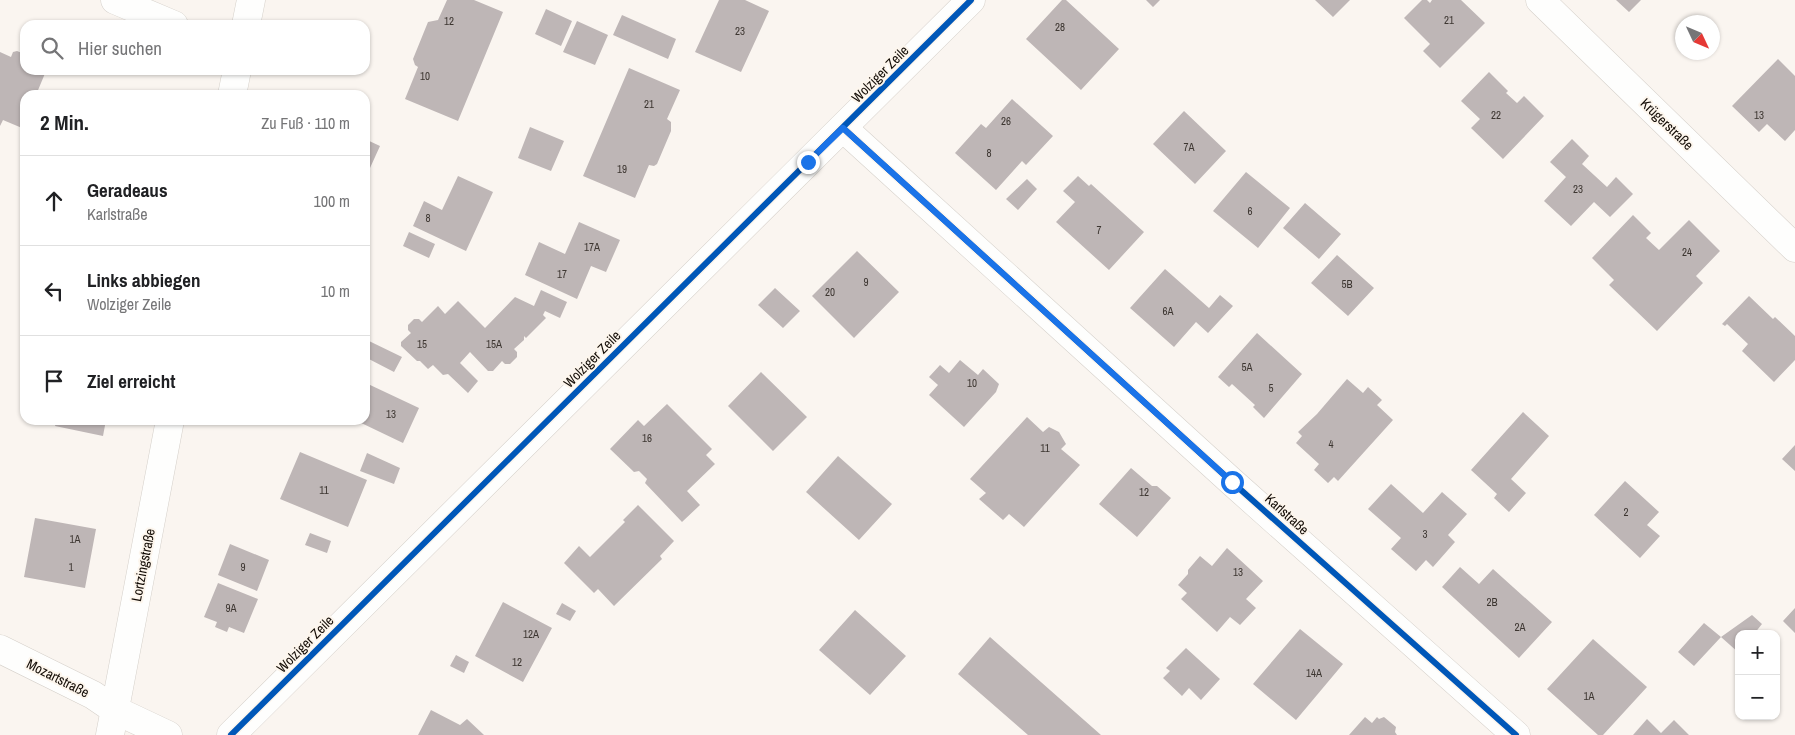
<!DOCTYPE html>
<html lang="de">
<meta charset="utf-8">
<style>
body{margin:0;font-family:"Archivo Narrow",sans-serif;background:#f2f2f2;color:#202124}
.controls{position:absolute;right:15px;bottom:15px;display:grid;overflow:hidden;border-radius:10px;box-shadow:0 1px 4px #0004}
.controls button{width:45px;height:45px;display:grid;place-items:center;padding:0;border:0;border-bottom:1px solid #e0e0e0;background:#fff;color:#202124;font:25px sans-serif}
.compass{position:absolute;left:1675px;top:15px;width:45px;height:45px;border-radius:50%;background:#fff;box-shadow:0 1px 4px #0004;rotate:134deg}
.stop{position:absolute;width:15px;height:15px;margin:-11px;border:4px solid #1a73e8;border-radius:50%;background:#fff}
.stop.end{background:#1a73e8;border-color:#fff;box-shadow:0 1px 5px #0008}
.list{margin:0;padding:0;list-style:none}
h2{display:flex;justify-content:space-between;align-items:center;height:65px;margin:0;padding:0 20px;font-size:21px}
h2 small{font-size:16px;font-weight:400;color:#757577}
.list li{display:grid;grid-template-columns:32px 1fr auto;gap:15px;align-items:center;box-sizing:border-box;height:90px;padding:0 20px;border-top:1px solid #e0e0e0}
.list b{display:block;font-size:19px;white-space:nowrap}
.list p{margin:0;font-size:16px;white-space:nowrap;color:#757577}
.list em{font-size:16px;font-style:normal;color:#757577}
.icon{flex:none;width:28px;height:28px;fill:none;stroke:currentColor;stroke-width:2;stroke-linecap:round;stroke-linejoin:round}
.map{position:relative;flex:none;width:1795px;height:735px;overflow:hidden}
.search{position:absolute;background:#fff;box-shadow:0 1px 4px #0004;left:20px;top:20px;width:350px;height:55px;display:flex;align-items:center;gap:12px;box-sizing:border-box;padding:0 18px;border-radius:15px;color:#757577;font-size:19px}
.panel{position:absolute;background:#fff;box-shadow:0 1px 4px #0004;left:20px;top:90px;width:350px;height:335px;border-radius:15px}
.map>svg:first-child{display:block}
</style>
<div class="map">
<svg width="1795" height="735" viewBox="0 0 1795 735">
<rect width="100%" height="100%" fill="#faf5f0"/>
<!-- building -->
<path fill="#beb6b6" d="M 447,0 L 474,0 L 503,12 L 458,121 L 405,99 L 418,67 L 415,65 L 413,59 L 428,22 L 438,20 Z
M 719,0 L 745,0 L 769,11 L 741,72 L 695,52 Z
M 1062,0 L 1066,0 L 1119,49 L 1081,90 L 1026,39 Z
M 1146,0 L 1160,0 L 1153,7 Z
M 1315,0 L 1350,0 L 1333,17 Z
M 1422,0 L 1427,0 L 1430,3 L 1432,0 L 1461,0 L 1485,23 L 1440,68 L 1423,51 L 1430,44 L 1404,18 Z
M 1616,0 L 1641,0 L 1629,12 Z
M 546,9 L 572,21 L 561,46 L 535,34 Z
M 622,15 L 676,39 L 668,59 L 613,35 Z
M 577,21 L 608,35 L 595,65 L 563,52 Z
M 17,51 L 22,53 L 24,57 L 22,62 L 25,63 L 25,70 L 46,71 L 36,95 L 25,95 L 25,120 L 22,128 L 3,120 L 0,126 L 0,52 L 11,57 L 13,52 Z
M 1778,59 L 1795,76 L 1795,130 L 1785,141 L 1767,124 L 1759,132 L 1732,106 Z
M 629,68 L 680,90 L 667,119 L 671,122 L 671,131 L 657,164 L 654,166 L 649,165 L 635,198 L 583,176 Z
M 1489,72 L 1508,91 L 1506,93 L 1517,103 L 1524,96 L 1544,116 L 1503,159 L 1471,128 L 1480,119 L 1461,101 Z
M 1012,99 L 1053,136 L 1026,165 L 1022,161 L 996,190 L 955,153 L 981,124 L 986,128 Z
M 1184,111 L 1226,151 L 1195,184 L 1153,144 Z
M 530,127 L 564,141 L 551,171 L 518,158 Z
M 365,139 L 380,146 L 365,179 Z
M 1572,139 L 1589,156 L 1582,164 L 1607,187 L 1616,177 L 1633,194 L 1610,217 L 1594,202 L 1571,226 L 1544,201 L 1566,177 L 1550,162 Z
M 1246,172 L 1290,208 L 1258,248 L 1213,211 Z
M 458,176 L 493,192 L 466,251 L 413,226 L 424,201 L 442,210 Z
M 1078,176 L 1089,186 L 1091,184 L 1144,232 L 1109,270 L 1056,222 L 1075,202 L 1063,191 Z
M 1027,179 L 1037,189 L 1018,210 L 1006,199 Z
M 1305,203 L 1341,234 L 1319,259 L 1283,228 Z
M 1633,215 L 1651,233 L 1646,238 L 1659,250 L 1689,220 L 1720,251 L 1696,276 L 1703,283 L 1657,331 L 1609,285 L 1614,280 L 1592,258 Z
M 579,222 L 620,240 L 606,272 L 591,266 L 577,299 L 525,275 L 539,242 L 565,254 Z
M 409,232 L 435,244 L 429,258 L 403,246 Z
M 857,251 L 899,292 L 854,338 L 812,296 Z
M 1337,255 L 1374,288 L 1348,316 L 1311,283 Z
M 1165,269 L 1209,308 L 1220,295 L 1233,306 L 1208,333 L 1196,322 L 1174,347 L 1130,308 Z
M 775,288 L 800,311 L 783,328 L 758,305 Z
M 541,290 L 567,302 L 560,318 L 545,311 L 543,315 L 546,318 L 526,338 L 524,336 L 524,340 L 514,349 L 517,352 L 517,357 L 510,364 L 505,364 L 502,361 L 493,371 L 488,371 L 470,352 L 460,363 L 478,381 L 468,393 L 448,374 L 443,375 L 433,365 L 428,369 L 420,361 L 417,361 L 401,346 L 401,342 L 411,333 L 408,330 L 408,325 L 414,319 L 419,319 L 422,322 L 438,306 L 445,314 L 458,301 L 485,328 L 515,297 L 534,306 Z
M 1749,296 L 1773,319 L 1775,317 L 1795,336 L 1795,360 L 1774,382 L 1742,351 L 1748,344 L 1727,324 L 1725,326 L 1722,324 Z
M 1257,333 L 1302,374 L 1264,418 L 1253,407 L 1255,405 L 1232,384 L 1229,387 L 1218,377 Z
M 369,341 L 402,357 L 394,372 L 365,357 L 365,349 Z
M 960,360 L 978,375 L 983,369 L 999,384 L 996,392 L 964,427 L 929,395 L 938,385 L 929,377 L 940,365 L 949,373 Z
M 761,372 L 807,417 L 773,451 L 728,406 Z
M 1347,379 L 1363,393 L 1368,387 L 1382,400 L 1377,405 L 1393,420 L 1338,481 L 1334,477 L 1328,483 L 1314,470 L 1319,464 L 1296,443 L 1302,436 L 1298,432 L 1317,414 Z
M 368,384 L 419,408 L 403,443 L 355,420 L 365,420 L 365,390 Z
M 667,404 L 712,449 L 706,455 L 715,464 L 687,491 L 700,505 L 682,522 L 645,483 L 647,479 L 639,471 L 634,472 L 610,449 L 638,420 L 644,426 Z
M 1523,412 L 1549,436 L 1511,479 L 1526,493 L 1509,512 L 1494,498 L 1497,494 L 1471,470 Z
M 1027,417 L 1043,432 L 1049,427 L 1059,432 L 1066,444 L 1061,449 L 1080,465 L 1024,527 L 1009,514 L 1003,520 L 979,499 L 986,493 L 970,479 Z
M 57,420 L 106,420 L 103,436 L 55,426 Z
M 1795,445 L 1795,471 L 1782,459 Z
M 300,452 L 367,480 L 348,527 L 280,499 Z
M 367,453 L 400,468 L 394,484 L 360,471 Z
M 838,456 L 892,504 L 859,540 L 806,492 Z
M 1131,468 L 1152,486 L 1157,486 L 1171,498 L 1137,537 L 1099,504 Z
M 1625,481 L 1659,512 L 1647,525 L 1660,536 L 1640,558 L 1594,515 Z
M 1391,484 L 1423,513 L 1442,492 L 1467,514 L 1448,535 L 1455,542 L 1433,567 L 1426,560 L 1416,571 L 1391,549 L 1401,538 L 1368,509 Z
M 638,505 L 674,541 L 660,556 L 662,559 L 614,606 L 598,589 L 594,593 L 564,563 L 579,546 L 590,557 L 625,522 L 623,520 Z
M 35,518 L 96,529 L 85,588 L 24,577 Z
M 310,533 L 331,541 L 327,553 L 305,545 Z
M 230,544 L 269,560 L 257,591 L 218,575 Z
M 1227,548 L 1263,581 L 1246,599 L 1256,608 L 1240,625 L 1230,617 L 1217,632 L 1181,599 L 1187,593 L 1178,585 L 1188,574 L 1188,570 L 1200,556 L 1212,566 Z
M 1460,567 L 1479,584 L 1493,569 L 1552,622 L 1519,658 L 1442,587 Z
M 218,583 L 258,599 L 244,633 L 229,627 L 227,632 L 215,627 L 217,622 L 204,617 Z
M 503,602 L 552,628 L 523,682 L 475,656 Z
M 562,603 L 576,611 L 570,621 L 556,614 Z
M 1795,608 L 1795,633 L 1783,621 Z
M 855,610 L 906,656 L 870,695 L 819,650 Z
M 1752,615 L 1762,624 L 1754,634 L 1739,634 L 1739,653 L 1721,637 L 1694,666 L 1678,652 L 1704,623 L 1721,637 Z
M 1300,629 L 1343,664 L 1296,720 L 1253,684 Z
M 990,637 L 1101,735 L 1028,735 L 958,674 Z
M 1593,639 L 1647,687 L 1603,735 L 1598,735 L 1547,689 Z
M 1186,648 L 1220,679 L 1201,700 L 1189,688 L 1182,696 L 1163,678 L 1170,671 L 1166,668 Z
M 456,655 L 469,662 L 464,673 L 450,666 Z
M 431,710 L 460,725 L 467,719 L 484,735 L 418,735 Z
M 1365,717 L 1372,723 L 1377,717 L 1379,719 L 1384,717 L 1396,727 L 1395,732 L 1397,735 L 1349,735 Z
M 1647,719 L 1661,733 L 1674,720 L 1689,735 L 1633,735 Z"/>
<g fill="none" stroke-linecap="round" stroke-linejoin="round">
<defs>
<path id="minor" d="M 115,0 L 174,25
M 1540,0 L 1795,248
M 246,25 L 251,0
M 232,95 L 237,70
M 843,128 L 1232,482 L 1516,735
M 0,649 L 93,695 L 115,710 L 168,735
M 110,735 L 170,420
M 231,735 L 971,0"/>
</defs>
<!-- minor casing -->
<use href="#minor" stroke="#d5d0ca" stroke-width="29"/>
<!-- minor -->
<use href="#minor" stroke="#fefefd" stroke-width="28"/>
<defs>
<path id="cycleway" d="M 843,128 L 1232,482 L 1516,735
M 231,735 L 971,0"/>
</defs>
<!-- cycleway casing -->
<use href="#cycleway" stroke="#fdf6ed" stroke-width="9"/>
<!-- cycleway -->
<use href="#cycleway" stroke="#0057b8" stroke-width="6"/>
</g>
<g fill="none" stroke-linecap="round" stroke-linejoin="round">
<!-- route -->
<path stroke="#1a73e8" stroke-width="6" d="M 808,162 L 843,128 L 1232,482"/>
</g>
<g text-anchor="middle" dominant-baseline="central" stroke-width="4" stroke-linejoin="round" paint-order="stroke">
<!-- number labels -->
<g font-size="11" fill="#3d3631">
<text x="1449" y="20">21</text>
<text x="449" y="21">12</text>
<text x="1060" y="27">28</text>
<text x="740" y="31">23</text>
<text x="425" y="76">10</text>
<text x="649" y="104">21</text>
<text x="1496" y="115">22</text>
<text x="1759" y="115">13</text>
<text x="1006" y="121">26</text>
<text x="1189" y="147">7A</text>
<text x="989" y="153">8</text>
<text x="622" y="169">19</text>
<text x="1578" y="189">23</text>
<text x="1250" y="211">6</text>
<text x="428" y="218">8</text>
<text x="1099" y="230">7</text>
<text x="592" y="247">17A</text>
<text x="1687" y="252">24</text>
<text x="562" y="274">17</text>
<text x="866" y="282">9</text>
<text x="1347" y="284">5B</text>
<text x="830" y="292">20</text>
<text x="1168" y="311">6A</text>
<text x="422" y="344">15</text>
<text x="494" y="344">15A</text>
<text x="1247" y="367">5A</text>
<text x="972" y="383">10</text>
<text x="1271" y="388">5</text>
<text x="391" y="414">13</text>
<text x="647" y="438">16</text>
<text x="1331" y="444">4</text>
<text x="1045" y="448">11</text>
<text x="324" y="490">11</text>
<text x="1144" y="492">12</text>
<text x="1626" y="512">2</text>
<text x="1425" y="534">3</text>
<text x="75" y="539">1A</text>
<text x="71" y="567">1</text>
<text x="243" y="567">9</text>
<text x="1238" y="572">13</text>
<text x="1492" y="602">2B</text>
<text x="231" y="608">9A</text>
<text x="1520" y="627">2A</text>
<text x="531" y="634">12A</text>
<text x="517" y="662">12</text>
<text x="1314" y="673">14A</text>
<text x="1589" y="696">1A</text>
</g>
<!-- street labels -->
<g font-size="14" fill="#120b05" stroke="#fdf6ed">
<text transform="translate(880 74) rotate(-45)">Wolziger Zeile</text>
<text transform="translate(1667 124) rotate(44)">Krügerstraße</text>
<text transform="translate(592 359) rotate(-45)">Wolziger Zeile</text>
<text transform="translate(1287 514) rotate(42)">Karlstraße</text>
<text transform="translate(143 565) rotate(-79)">Lortzingstraße</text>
<text transform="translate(305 644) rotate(-45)">Wolziger Zeile</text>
<text transform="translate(58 678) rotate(27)">Mozartstraße</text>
</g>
</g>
</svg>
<div class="controls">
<button>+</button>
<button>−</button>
</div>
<svg class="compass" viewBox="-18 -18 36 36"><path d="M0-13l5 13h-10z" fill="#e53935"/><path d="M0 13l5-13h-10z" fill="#757577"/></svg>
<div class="stop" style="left:1232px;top:482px"></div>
<div class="stop end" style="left:808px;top:162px"></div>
<div class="search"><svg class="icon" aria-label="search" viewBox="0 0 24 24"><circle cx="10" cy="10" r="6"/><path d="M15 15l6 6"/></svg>Hier suchen</div>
<section class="panel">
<h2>2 Min.<small>Zu Fuß · 110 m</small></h2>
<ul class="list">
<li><svg class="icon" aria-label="ahead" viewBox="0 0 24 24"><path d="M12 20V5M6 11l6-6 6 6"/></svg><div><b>Geradeaus</b><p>Karlstraße</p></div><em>100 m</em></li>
<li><svg class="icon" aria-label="left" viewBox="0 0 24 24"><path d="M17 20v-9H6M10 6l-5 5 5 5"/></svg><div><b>Links abbiegen</b><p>Wolziger Zeile</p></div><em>10 m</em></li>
<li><svg class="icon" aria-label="arrive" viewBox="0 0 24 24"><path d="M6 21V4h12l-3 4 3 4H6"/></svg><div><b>Ziel erreicht</b></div></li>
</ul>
</section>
</div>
